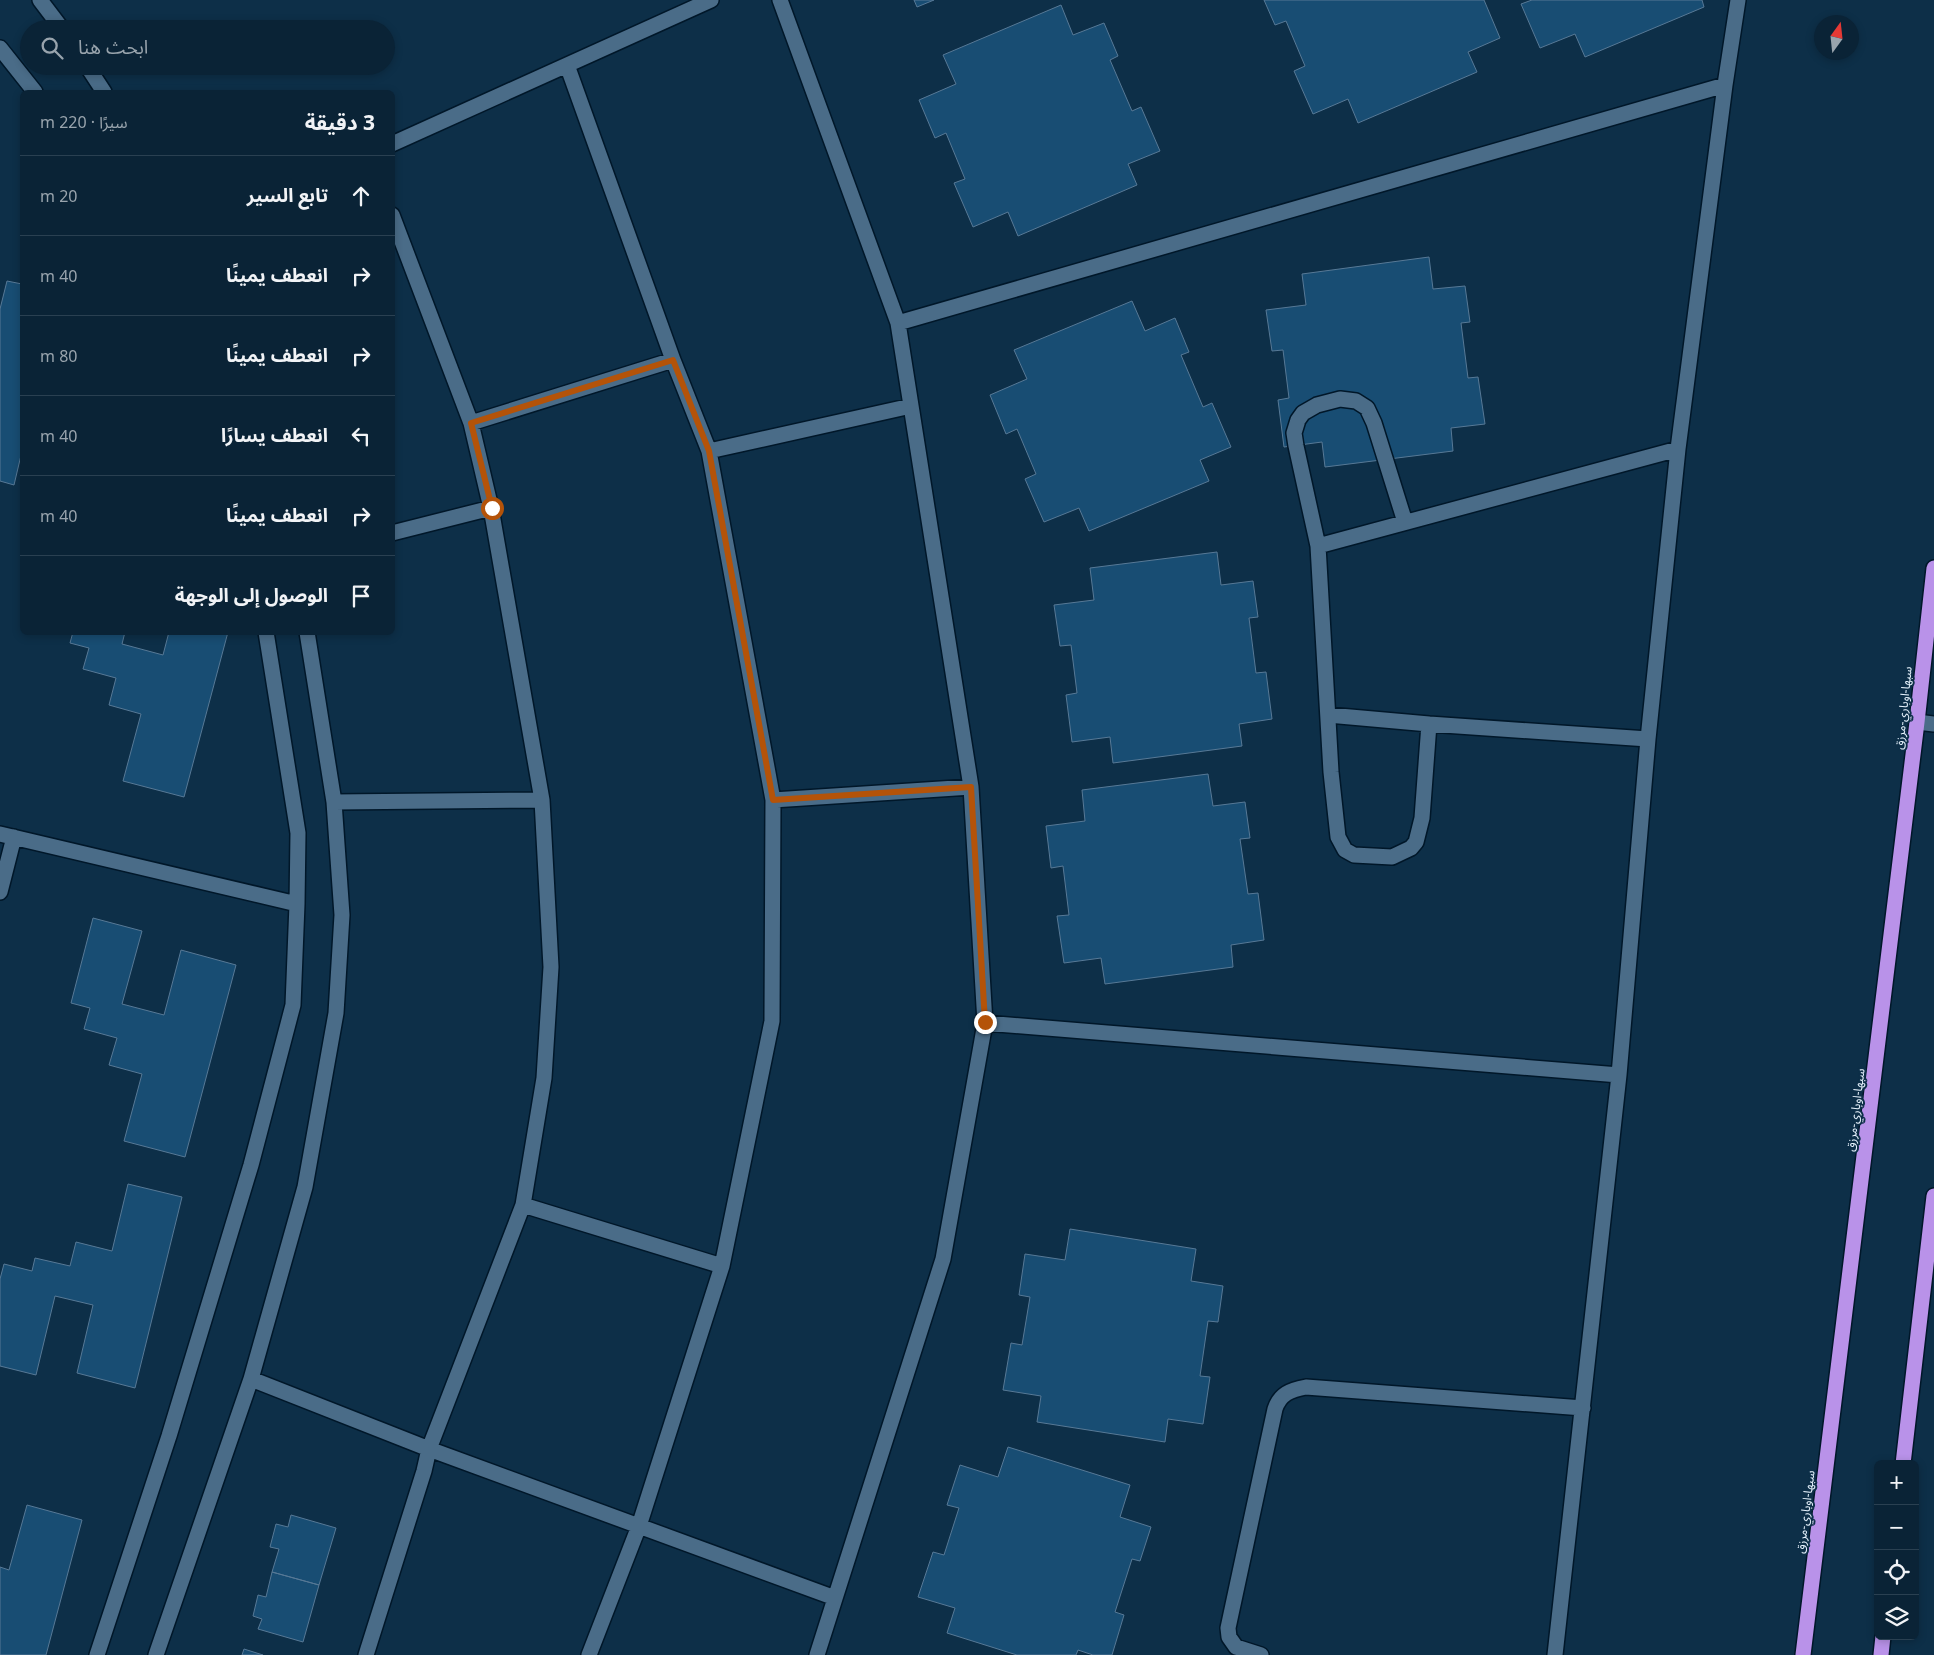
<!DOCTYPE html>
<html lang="ar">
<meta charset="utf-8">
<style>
body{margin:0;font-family:"Noto Sans","Noto Sans Arabic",sans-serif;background:#182f42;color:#f1f3f6;direction:rtl}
.controls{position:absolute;right:15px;bottom:15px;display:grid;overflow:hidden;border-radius:8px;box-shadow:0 2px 8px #0003}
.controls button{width:45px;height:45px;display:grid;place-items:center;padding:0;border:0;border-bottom:1px solid #2a4051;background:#0a2336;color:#f1f3f6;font:25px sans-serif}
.compass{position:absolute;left:1814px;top:15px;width:45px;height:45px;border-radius:50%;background:#0a2336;box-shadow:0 2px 8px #0003;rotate:15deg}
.stop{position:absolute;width:15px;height:15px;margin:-11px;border:4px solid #b45309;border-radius:50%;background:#fff}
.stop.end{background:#b45309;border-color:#fff;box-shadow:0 1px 5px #0008}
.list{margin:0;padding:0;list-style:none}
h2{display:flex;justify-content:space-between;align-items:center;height:65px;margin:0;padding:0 20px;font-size:21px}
h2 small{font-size:16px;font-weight:400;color:#99a4ad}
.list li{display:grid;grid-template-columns:32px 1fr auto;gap:15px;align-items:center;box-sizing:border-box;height:80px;padding:0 20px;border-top:1px solid #2a4051}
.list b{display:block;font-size:19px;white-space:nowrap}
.list em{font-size:16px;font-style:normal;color:#99a4ad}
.icon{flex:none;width:28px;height:28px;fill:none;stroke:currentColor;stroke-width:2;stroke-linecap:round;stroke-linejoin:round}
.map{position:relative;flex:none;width:1934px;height:1655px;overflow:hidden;direction:ltr}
.search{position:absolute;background:#0a2336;box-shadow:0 2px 8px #0003;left:20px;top:20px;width:375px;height:55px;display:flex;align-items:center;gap:12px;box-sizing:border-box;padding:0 18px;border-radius:28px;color:#99a4ad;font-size:19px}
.panel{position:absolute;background:#0a2336;box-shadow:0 2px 8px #0003;left:20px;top:90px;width:375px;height:545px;border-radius:8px;direction:rtl}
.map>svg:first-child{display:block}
</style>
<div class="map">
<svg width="1934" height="1655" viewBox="0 0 1934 1655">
<rect width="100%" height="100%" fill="#0d2f48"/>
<!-- building -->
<path fill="#184d73" stroke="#577996" d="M 914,0 L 934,0 L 917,7 Z
M 1264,0 L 1484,0 L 1500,38 L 1468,52 L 1477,72 L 1358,123 L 1348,99 L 1313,114 L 1294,71 L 1305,66 L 1286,21 L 1275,25 Z
M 1532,0 L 1702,0 L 1704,7 L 1585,57 L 1575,34 L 1540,48 L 1521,4 Z
M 1061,5 L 1073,35 L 1104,23 L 1118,56 L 1110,60 L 1132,111 L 1141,107 L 1160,151 L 1128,164 L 1137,185 L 1018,236 L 1008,212 L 973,227 L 954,183 L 965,179 L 946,133 L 935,138 L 919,100 L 956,84 L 943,55 Z
M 1429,257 L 1433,289 L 1465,286 L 1470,322 L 1461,323 L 1468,378 L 1478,377 L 1485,424 L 1451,428 L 1453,451 L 1325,467 L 1322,442 L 1284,447 L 1278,400 L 1289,398 L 1283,350 L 1272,351 L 1266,310 L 1306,305 L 1302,274 Z
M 7,281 L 22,284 L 22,451 L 14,485 L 0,481 L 0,309 Z
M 1132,301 L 1145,331 L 1175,318 L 1189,352 L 1181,355 L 1203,407 L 1212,403 L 1231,447 L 1200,460 L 1209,481 L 1089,531 L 1079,508 L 1044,522 L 1025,479 L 1036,474 L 1017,429 L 1006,434 L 990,395 L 1027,379 L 1014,350 Z
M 1217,552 L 1221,585 L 1253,581 L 1258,617 L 1249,618 L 1256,673 L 1266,672 L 1272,719 L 1239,724 L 1242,746 L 1113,763 L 1110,737 L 1072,742 L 1066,695 L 1077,693 L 1071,645 L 1060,646 L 1054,605 L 1094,600 L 1090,568 Z
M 73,632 L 125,632 L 122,644 L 163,655 L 169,632 L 228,632 L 184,797 L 123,781 L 141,714 L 109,705 L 116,678 L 83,669 L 89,648 L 70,643 Z
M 1208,774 L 1213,806 L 1245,802 L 1250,838 L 1240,839 L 1248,894 L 1258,893 L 1264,940 L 1231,945 L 1233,967 L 1105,984 L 1101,958 L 1064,963 L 1057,916 L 1069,915 L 1063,866 L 1051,868 L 1046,826 L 1085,821 L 1082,790 Z
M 93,918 L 142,931 L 122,1004 L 164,1015 L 181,950 L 236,965 L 185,1157 L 124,1141 L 142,1074 L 109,1065 L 117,1038 L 84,1029 L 90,1008 L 71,1003 Z
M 128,1184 L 182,1197 L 135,1388 L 77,1373 L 93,1305 L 55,1296 L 36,1375 L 0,1366 L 0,1279 L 4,1264 L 32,1271 L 35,1258 L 70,1266 L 76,1242 L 112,1251 Z
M 1070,1229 L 1196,1249 L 1191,1281 L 1223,1286 L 1218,1322 L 1208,1321 L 1200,1376 L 1210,1377 L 1203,1424 L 1168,1419 L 1165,1442 L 1037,1422 L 1041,1396 L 1003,1390 L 1011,1343 L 1022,1345 L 1030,1297 L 1019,1295 L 1025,1254 L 1065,1260 Z
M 1008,1447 L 1130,1485 L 1120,1517 L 1151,1527 L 1140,1561 L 1132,1559 L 1115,1612 L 1124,1615 L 1112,1655 L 1093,1655 L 1078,1650 L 1076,1655 L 1017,1655 L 947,1633 L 955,1608 L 918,1597 L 933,1552 L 944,1555 L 959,1508 L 947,1505 L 960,1465 L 998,1477 Z
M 27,1505 L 82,1520 L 46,1655 L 0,1655 L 0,1567 L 9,1570 Z
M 291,1515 L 336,1528 L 319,1585 L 272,1572 L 279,1549 L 270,1547 L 276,1524 L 288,1527 Z
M 272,1572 L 319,1585 L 303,1642 L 258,1629 L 262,1619 L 253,1616 L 258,1595 L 266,1597 Z
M 244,1649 L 263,1655 L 242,1655 Z"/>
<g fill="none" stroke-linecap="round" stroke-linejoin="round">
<defs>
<path id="street" d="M 40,0 L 62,29
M 780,0 L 898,323 L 971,787 L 985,1023 L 943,1259 L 817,1655
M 0,48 L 35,92
M 567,65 L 673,360 L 709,451 L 911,406
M 87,66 L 104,92
M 392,144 L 711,0
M 392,215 L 471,423 L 491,508 L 392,533
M 898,323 L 1725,85
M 471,423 L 673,360
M 491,508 L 542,800
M 1405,522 L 1374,423 L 1367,408 L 1356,401 L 1340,399 L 1317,405 L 1303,413 L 1298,420 L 1294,433 L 1296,446 L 1318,546 L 1678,449
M 1318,546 L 1331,772 L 1338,837 L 1345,850 L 1354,855 L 1392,857 L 1411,848 L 1416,842 L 1422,818 L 1429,724 L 1328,715
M 1429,724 L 1648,739
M 773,800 L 971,787
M 334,802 L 542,800 L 551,967 L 544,1078 L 523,1205 L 429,1449 L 424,1471 L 366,1655
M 0,834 L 297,904
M 0,892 L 14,837
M 985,1023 L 1619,1075
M 523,1205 L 722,1266
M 251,1379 L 429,1449 L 835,1598
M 97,1655 L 169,1436 L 251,1165 L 293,1005 L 297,904 L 298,833 L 266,632
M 156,1655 L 251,1379 L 305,1187 L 336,1013 L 342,915 L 334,802 L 307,632
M 589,1655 L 639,1526 L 722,1266 L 772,1021 L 773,800 L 709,451
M 1261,1655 L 1236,1647 L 1229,1637 L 1228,1628 L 1275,1409 C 1280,1394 1290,1390 1306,1387 L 1583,1408
M 1555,1655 L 1619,1075 L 1648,739 L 1678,449 L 1725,85 L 1738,0"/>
<path id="secondary" d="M 1917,722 L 1934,724"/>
<path id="highway" d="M 1903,1464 L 1934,1196
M 1803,1655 L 1917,722 L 1934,568
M 1881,1655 L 1883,1636"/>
</defs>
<!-- street casing -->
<use href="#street" stroke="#001729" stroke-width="18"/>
<!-- secondary casing -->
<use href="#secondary" stroke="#001729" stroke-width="18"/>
<!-- highway casing -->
<use href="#highway" stroke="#001729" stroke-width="18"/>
<!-- street -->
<use href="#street" stroke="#4a6c88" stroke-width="15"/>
<!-- secondary -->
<use href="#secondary" stroke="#4a6c88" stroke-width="15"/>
<!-- highway -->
<use href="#highway" stroke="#b992e9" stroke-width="15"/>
</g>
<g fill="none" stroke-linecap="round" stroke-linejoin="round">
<!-- route -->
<path stroke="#b45309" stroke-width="6" d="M 492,508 L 471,423 L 673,360 L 709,451 L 773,800 L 971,787 L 985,1022"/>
</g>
<g text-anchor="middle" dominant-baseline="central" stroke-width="4" stroke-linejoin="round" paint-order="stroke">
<!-- street labels -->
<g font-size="12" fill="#e7f3fd" stroke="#0d2f48">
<text transform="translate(1903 708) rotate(-84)">سبها-اوباري-مرزق</text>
<text transform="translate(1855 1110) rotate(-83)">سبها-اوباري-مرزق</text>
<text transform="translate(1805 1512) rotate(-83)">سبها-اوباري-مرزق</text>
</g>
</g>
</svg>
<div class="controls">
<button>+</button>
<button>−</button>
<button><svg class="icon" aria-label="locate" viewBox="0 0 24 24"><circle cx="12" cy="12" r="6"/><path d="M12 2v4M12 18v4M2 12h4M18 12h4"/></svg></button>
<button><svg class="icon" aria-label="layers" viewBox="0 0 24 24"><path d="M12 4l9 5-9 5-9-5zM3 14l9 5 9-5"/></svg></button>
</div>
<svg class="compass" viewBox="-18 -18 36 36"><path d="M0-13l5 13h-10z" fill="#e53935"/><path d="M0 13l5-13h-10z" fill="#99a4ad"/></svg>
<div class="stop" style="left:492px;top:508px"></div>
<div class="stop end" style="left:985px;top:1022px"></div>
<div class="search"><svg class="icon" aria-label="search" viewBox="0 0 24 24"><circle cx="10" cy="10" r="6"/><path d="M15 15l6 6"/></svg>ابحث هنا</div>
<section class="panel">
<h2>3 دقيقة<small>سيرًا · 220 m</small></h2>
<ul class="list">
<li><svg class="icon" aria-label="ahead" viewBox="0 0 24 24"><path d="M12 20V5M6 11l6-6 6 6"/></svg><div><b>تابع السير</b></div><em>20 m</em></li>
<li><svg class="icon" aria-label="right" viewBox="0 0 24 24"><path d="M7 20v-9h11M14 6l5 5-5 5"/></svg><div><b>انعطف يمينًا</b></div><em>40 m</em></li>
<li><svg class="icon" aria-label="right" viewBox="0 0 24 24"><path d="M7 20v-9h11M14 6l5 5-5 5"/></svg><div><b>انعطف يمينًا</b></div><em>80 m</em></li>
<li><svg class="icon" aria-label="left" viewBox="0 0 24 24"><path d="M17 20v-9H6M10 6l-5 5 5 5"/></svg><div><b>انعطف يسارًا</b></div><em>40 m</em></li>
<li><svg class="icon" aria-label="right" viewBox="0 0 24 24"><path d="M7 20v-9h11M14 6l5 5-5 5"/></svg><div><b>انعطف يمينًا</b></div><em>40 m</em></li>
<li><svg class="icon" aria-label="arrive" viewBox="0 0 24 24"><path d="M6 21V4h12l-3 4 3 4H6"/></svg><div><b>الوصول إلى الوجهة</b></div></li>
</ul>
</section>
</div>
